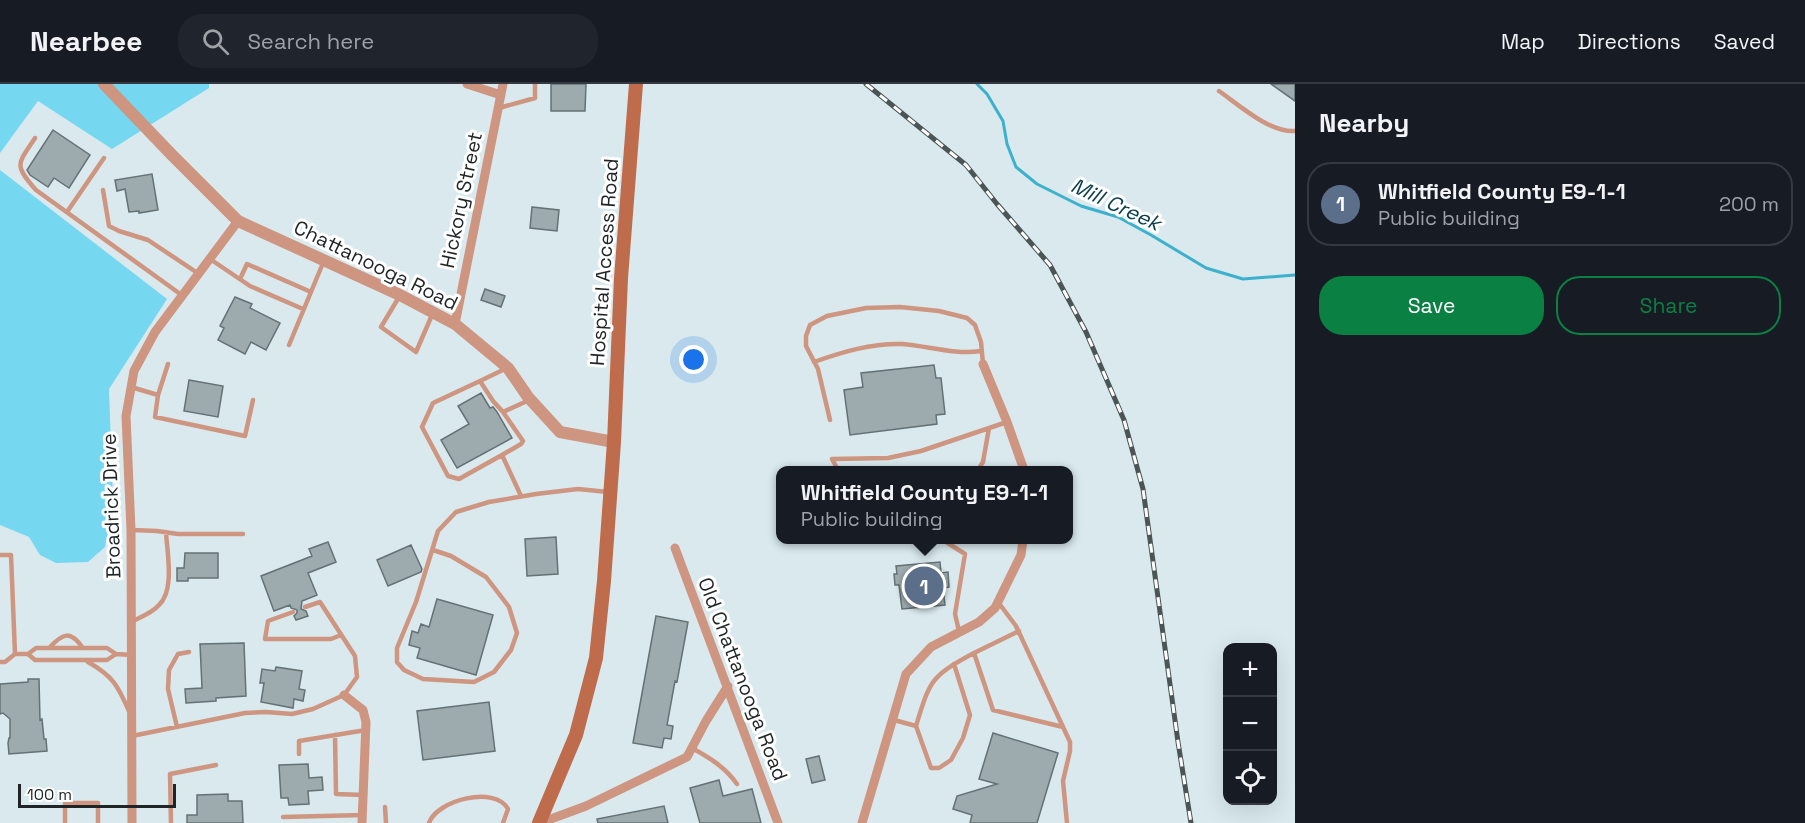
<!DOCTYPE html>
<meta charset="utf-8">
<style>
body{margin:0;font-family:"Space Grotesk",sans-serif;background:#20242c;color:#f1f3f6}
.controls{position:absolute;right:18px;bottom:18px;display:grid;overflow:hidden;border-radius:12px;box-shadow:0 6px 24px #0002}
.controls button{width:54px;height:54px;display:grid;place-items:center;padding:0;border:0;border-bottom:2px solid #363941;background:#171b24;color:#f1f3f6;font:30px sans-serif}
.scale{position:absolute;left:18px;bottom:15px;width:158px;box-sizing:border-box;padding-left:6px;border:3px solid #1f2526;border-top:0;font-size:16px;line-height:21px;white-space:nowrap;color:#1f2526;-webkit-text-stroke:4px #fff;paint-order:stroke}
.you{position:absolute;left:694px;top:276px;width:21px;height:21px;margin:-15px;border:4px solid #fff;border-radius:50%;background:#1a73e8;box-shadow:0 0 0 9px #1a73e833}
.badge{display:grid;place-items:center;width:39px;height:39px;border-radius:50%;background:#0b8043;color:#fff;font-size:20px;font-weight:700}
.pin{position:absolute;translate:-50% -50%;border:3px solid #fff;box-shadow:0 2px 6px #0006}
.popup{position:absolute;left:776px;top:382px;width:297px;height:78px;box-sizing:border-box;display:grid;place-content:center;border-radius:12px;background:#171b24;filter:drop-shadow(0 2px 4px #0005);font-size:20px;white-space:nowrap;color:#9ea1a6}
.popup b{font-size:22px;color:#f1f3f6}
.popup::after{content:'';position:absolute;left:50%;top:100%;margin-left:-12px;border:12px solid transparent;border-top-color:#171b24}
.list{margin:0;padding:0;list-style:none}
h2{display:flex;justify-content:space-between;align-items:center;height:78px;margin:0;padding:0 24px;font-size:26px}
h2 small{font-size:20px;font-weight:400;color:#9ea1a6}
.list li{display:grid;grid-template-columns:39px 1fr auto;gap:18px;align-items:center;box-sizing:border-box;height:84px;margin:0 12px 12px;padding:0 12px;border:2px solid #363941;border-radius:24px}
.list b{display:block;font-size:22px;white-space:nowrap}
.list p{margin:0;font-size:20px;white-space:nowrap;color:#9ea1a6}
.list em{font-size:20px;font-style:normal;color:#9ea1a6}
.actions{display:flex;gap:12px;padding:18px 24px}
.actions a{flex:1;padding:14px 0;border:2px solid #0b8043;border-radius:24px;text-align:center;font-size:21px;color:#0b8043}
.actions .main{background:#0b8043;color:#fff}
.icon{flex:none;width:33px;height:33px;fill:none;stroke:currentColor;stroke-width:2;stroke-linecap:round;stroke-linejoin:round}
.map{position:relative;flex:none;width:1295px;height:739px;overflow:hidden}
header{display:flex;align-items:center;gap:36px;box-sizing:border-box;height:84px;padding:0 30px;background:#171b24;border-bottom:2px solid #363941}
header strong{font-size:28px}
nav{display:flex;gap:33px;margin-inline-start:auto;font-size:21px}
.search{width:420px;height:54px;background:#20242c;display:flex;align-items:center;gap:15px;box-sizing:border-box;padding:0 21px;border-radius:24px;color:#9ea1a6;font-size:22px}
main{display:flex}
aside{flex:1;background:#171b24}
.map>svg:first-child{display:block}
</style>
<header>
<strong>Nearbee</strong>
<div class="search"><svg class="icon" aria-label="search" viewBox="0 0 24 24"><circle cx="10" cy="10" r="6"/><path d="M15 15l6 6"/></svg>Search here</div>
<nav><a>Map</a><a>Directions</a><a>Saved</a></nav>
</header>
<main>
<div class="map">
<svg width="1295" height="739" viewBox="0 0 1295 739">
<rect width="100%" height="100%" fill="#d9e9ed"/>
<!-- green -->
<path fill="#76d7f1" d="M 0,0 L 209,0 L 209,4 L 112,65 L 38,17 L 0,69 Z
M 0,86 L 167,215 L 109,305 L 113,420 L 105,463 L 88,478 L 56,479 L 40,471 L 29,453 L 0,441 Z"/>
<g fill="none" stroke-linecap="round" stroke-linejoin="round">
<!-- stream -->
<path stroke="#3cb1cd" stroke-width="3" d="M 977,0 L 987,10 L 1003,37 L 1007,60 L 1016,83 L 1037,100 L 1081,122 L 1118,133 L 1151,151 L 1206,184 L 1243,195 L 1295,191"/>
</g>
<!-- building -->
<path fill="#9dabaf" stroke="#647175" stroke-width="1.5" d="M 551,0 L 586,0 L 585,27 L 551,27 Z
M 1271,0 L 1295,0 L 1295,17 Z
M 53,46 L 90,71 L 69,104 L 54,94 L 48,103 L 30,91 L 27,86 Z
M 152,90 L 158,126 L 139,129 L 139,127 L 129,128 L 125,105 L 117,107 L 115,96 Z
M 532,123 L 559,126 L 557,147 L 530,144 Z
M 485,205 L 505,212 L 501,223 L 481,216 Z
M 235,213 L 252,220 L 250,224 L 280,239 L 266,266 L 251,258 L 245,270 L 218,256 L 224,244 L 220,242 Z
M 934,281 L 936,294 L 941,294 L 945,330 L 936,331 L 937,340 L 850,351 L 844,306 L 863,303 L 861,289 Z
M 189,296 L 223,302 L 218,333 L 184,327 Z
M 481,309 L 490,324 L 493,323 L 497,328 L 512,354 L 457,384 L 441,356 L 469,340 L 458,322 Z
M 556,453 L 558,490 L 527,492 L 525,455 Z
M 328,458 L 336,478 L 308,489 L 317,511 L 302,517 L 301,525 L 306,527 L 308,532 L 296,536 L 294,532 L 297,529 L 297,526 L 291,524 L 290,521 L 274,527 L 261,492 L 312,472 L 309,465 Z
M 411,461 L 422,485 L 421,488 L 388,502 L 377,476 Z
M 185,469 L 218,469 L 218,494 L 188,494 L 188,497 L 177,497 L 177,484 L 184,484 Z
M 940,478 L 941,489 L 948,488 L 949,503 L 943,504 L 945,521 L 902,525 L 899,501 L 895,501 L 894,490 L 897,490 L 896,482 Z
M 437,515 L 493,531 L 476,591 L 417,574 L 420,564 L 409,561 L 412,547 L 418,549 L 421,540 L 429,543 Z
M 656,532 L 688,538 L 677,598 L 675,597 L 667,641 L 673,642 L 671,655 L 664,654 L 662,664 L 633,659 Z
M 244,559 L 246,612 L 216,614 L 216,617 L 186,619 L 185,605 L 202,604 L 200,560 Z
M 276,583 L 302,587 L 299,605 L 305,606 L 303,617 L 294,615 L 293,624 L 261,618 L 264,599 L 260,599 L 262,585 L 275,587 Z
M 28,595 L 39,595 L 40,636 L 42,635 L 44,655 L 46,655 L 47,667 L 9,670 L 8,659 L 9,654 L 10,654 L 10,635 L 3,629 L 0,630 L 0,600 L 28,598 Z
M 489,618 L 495,667 L 423,676 L 417,627 Z
M 993,649 L 1058,669 L 1037,739 L 970,739 L 972,731 L 953,725 L 957,712 L 997,700 L 979,695 Z
M 819,672 L 825,696 L 812,699 L 806,675 Z
M 308,680 L 309,694 L 322,693 L 323,706 L 308,707 L 309,720 L 289,721 L 288,714 L 281,714 L 279,681 Z
M 719,696 L 723,712 L 752,705 L 761,739 L 700,739 L 690,704 Z
M 228,710 L 228,717 L 242,717 L 243,739 L 187,739 L 187,731 L 197,731 L 197,711 Z
M 664,722 L 668,739 L 598,739 L 597,735 Z"/>
<g fill="none" stroke-linecap="round" stroke-linejoin="round">
<!-- service -->
<path stroke="#ce9580" stroke-width="4.5" d="M 1219,7 C 1239,21 1270,49 1295,47
M 499,24 L 535,14 L 535,0
M 35,54 C 18,80 13,80 36,106 L 183,212
M 103,106 L 109,142 L 119,147 L 148,156 L 199,190
M 67,128 L 104,74
M 210,175 L 250,202 L 303,225
M 240,195 L 247,180 L 311,208
M 399,213 L 381,243 L 416,268 L 432,231
M 289,261 L 323,179
M 814,278 C 842,268 872,259 902,260 C 928,262 955,271 981,267
M 480,297 L 507,284
M 131,303 L 158,311 L 155,333 L 245,352 L 253,316
M 158,311 L 168,280
M 503,328 L 527,317
M 830,336 L 818,285 L 806,262 L 806,252 L 810,241 L 827,232 L 866,224 L 900,223 L 939,227 L 967,234 L 975,241 L 981,258 L 983,280
M 502,371 L 459,395 L 448,392 L 422,343 L 433,319 L 480,297 L 493,317 L 503,328 L 523,357 L 521,360 L 502,371 L 521,412
M 838,386 L 832,375 L 888,374 L 921,367 L 1007,338
M 978,386 L 983,378 L 989,344
M 132,446 L 157,447 L 178,450 L 243,450
M 943,456 L 965,470 L 955,530 L 959,547
M 433,466 L 451,472 L 486,493 L 509,523 L 517,549 L 511,566 L 494,588 L 474,598 L 423,595 L 404,586 L 397,578 L 397,564 L 416,518 L 438,447 L 456,428 L 489,418 L 536,410 L 578,405 L 608,408
M 0,471 L 11,471 L 15,570 L 28,570 L 36,564 L 107,564 L 116,570 L 132,571
M 998,518 L 1016,542 L 1070,658 L 1070,667 L 1063,697 L 1067,739
M 293,528 L 268,537 L 265,555 L 331,555 L 341,551
M 131,538 C 141,533 152,529 159,521 C 175,506 167,468 166,448
M 1019,547 L 974,569 L 993,626 L 1063,643
M 49,564 C 63,549 70,546 83,564
M 28,570 L 35,576 L 107,576 L 116,570
M 0,578 L 5,578 L 15,570
M 88,578 C 113,592 118,602 129,627
M 894,636 L 916,642 C 930,596 931,592 974,569
M 916,642 L 931,684 L 939,684 L 951,676 L 963,654 L 970,631 L 954,580
M 177,643 L 168,605 L 169,586 L 178,570 L 189,568
M 335,651 L 336,710 L 364,711
M 132,652 L 245,629 L 266,628 L 292,630 L 313,625 L 344,611 L 357,593 L 355,572 L 320,518 L 305,523
M 692,664 C 710,674 725,683 737,700
M 299,670 L 299,657 L 366,646
M 385,723 L 386,739
M 283,733 L 363,731
M 65,739 L 65,719 L 98,719 L 98,739
M 171,739 L 170,690 L 216,681
M 429,739 C 437,716 495,701 508,725 L 503,739"/>
<!-- minor -->
<path stroke="#ce9580" stroke-width="9" d="M 467,0 L 501,11
M 455,240 L 503,0
M 983,280 L 1007,338 L 1024,386
M 675,464 L 778,739
M 344,611 L 363,626 L 366,638 L 362,739
M 132,739 L 131,446 L 126,332 L 134,287 L 155,248 L 238,137
M 540,739 L 586,722 L 687,673 L 706,637 L 728,602
M 862,739 L 906,590 L 931,563 L 979,538 L 995,524 L 1021,471 L 1023,456"/>
<!-- tertiary -->
<path stroke="#ce9580" stroke-width="12" d="M 104,0 L 172,71 L 238,137 L 400,211 L 455,240 L 508,284 L 528,313 L 560,348 L 614,358"/>
<!-- secondary -->
<path stroke="#be6c4c" stroke-width="14" d="M 539,739 L 576,651 L 596,574 L 604,497 L 614,358 L 621,194 L 636,0"/>
<defs>
<path id="rail" d="M 866,0 L 966,81 L 997,120 L 1050,181 L 1086,248 L 1124,336 L 1143,405 L 1178,658 L 1191,739"/>
</defs>
<!-- rail casing -->
<use href="#rail" stroke="#4b5456" stroke-width="5"/>
<!-- rail -->
<use href="#rail" stroke="#fff" stroke-width="3" stroke-dasharray="9" stroke-linecap="butt"/>
</g>
<g text-anchor="middle" dominant-baseline="central" stroke-width="6" stroke-linejoin="round" paint-order="stroke">
<!-- street labels -->
<g font-size="20" fill="#1f2526" stroke="#fff">
<text transform="translate(461 116) rotate(-78)">Hickory Street</text>
<text transform="translate(604 178) rotate(-86)">Hospital Access Road</text>
<text transform="translate(376 181) rotate(26)">Chattanooga Road</text>
<text transform="translate(111 422) rotate(-92)">Broadrick Drive</text>
<text transform="translate(743 595) rotate(69)">Old Chattanooga Road</text>
</g>
<!-- water labels -->
<g font-size="21" font-style="italic" fill="#093e4a" stroke="#fff">
<text transform="translate(1116 120) rotate(25)">Mill Creek</text>
</g>
</g>
</svg>
<div class="controls">
<button>+</button>
<button>−</button>
<button><svg class="icon" aria-label="locate" viewBox="0 0 24 24"><circle cx="12" cy="12" r="6"/><path d="M12 2v4M12 18v4M2 12h4M18 12h4"/></svg></button>
</div>
<div class="scale">100 m</div>
<div class="you"></div>
<div class="pin badge" style="left:924px;top:502px;background:#5c6f8a">1</div>
<div class="popup"><b>Whitfield County E9-1-1</b>Public building</div>
</div>
<aside>
<h2>Nearby<small></small></h2>
<ul class="list">
<li><span class="badge" style="background:#5c6f8a">1</span><div><b>Whitfield County E9-1-1</b><p>Public building</p></div><em>200 m</em></li>
</ul>
<div class="actions"><a class="main">Save</a><a>Share</a></div>
</aside>
</main>
